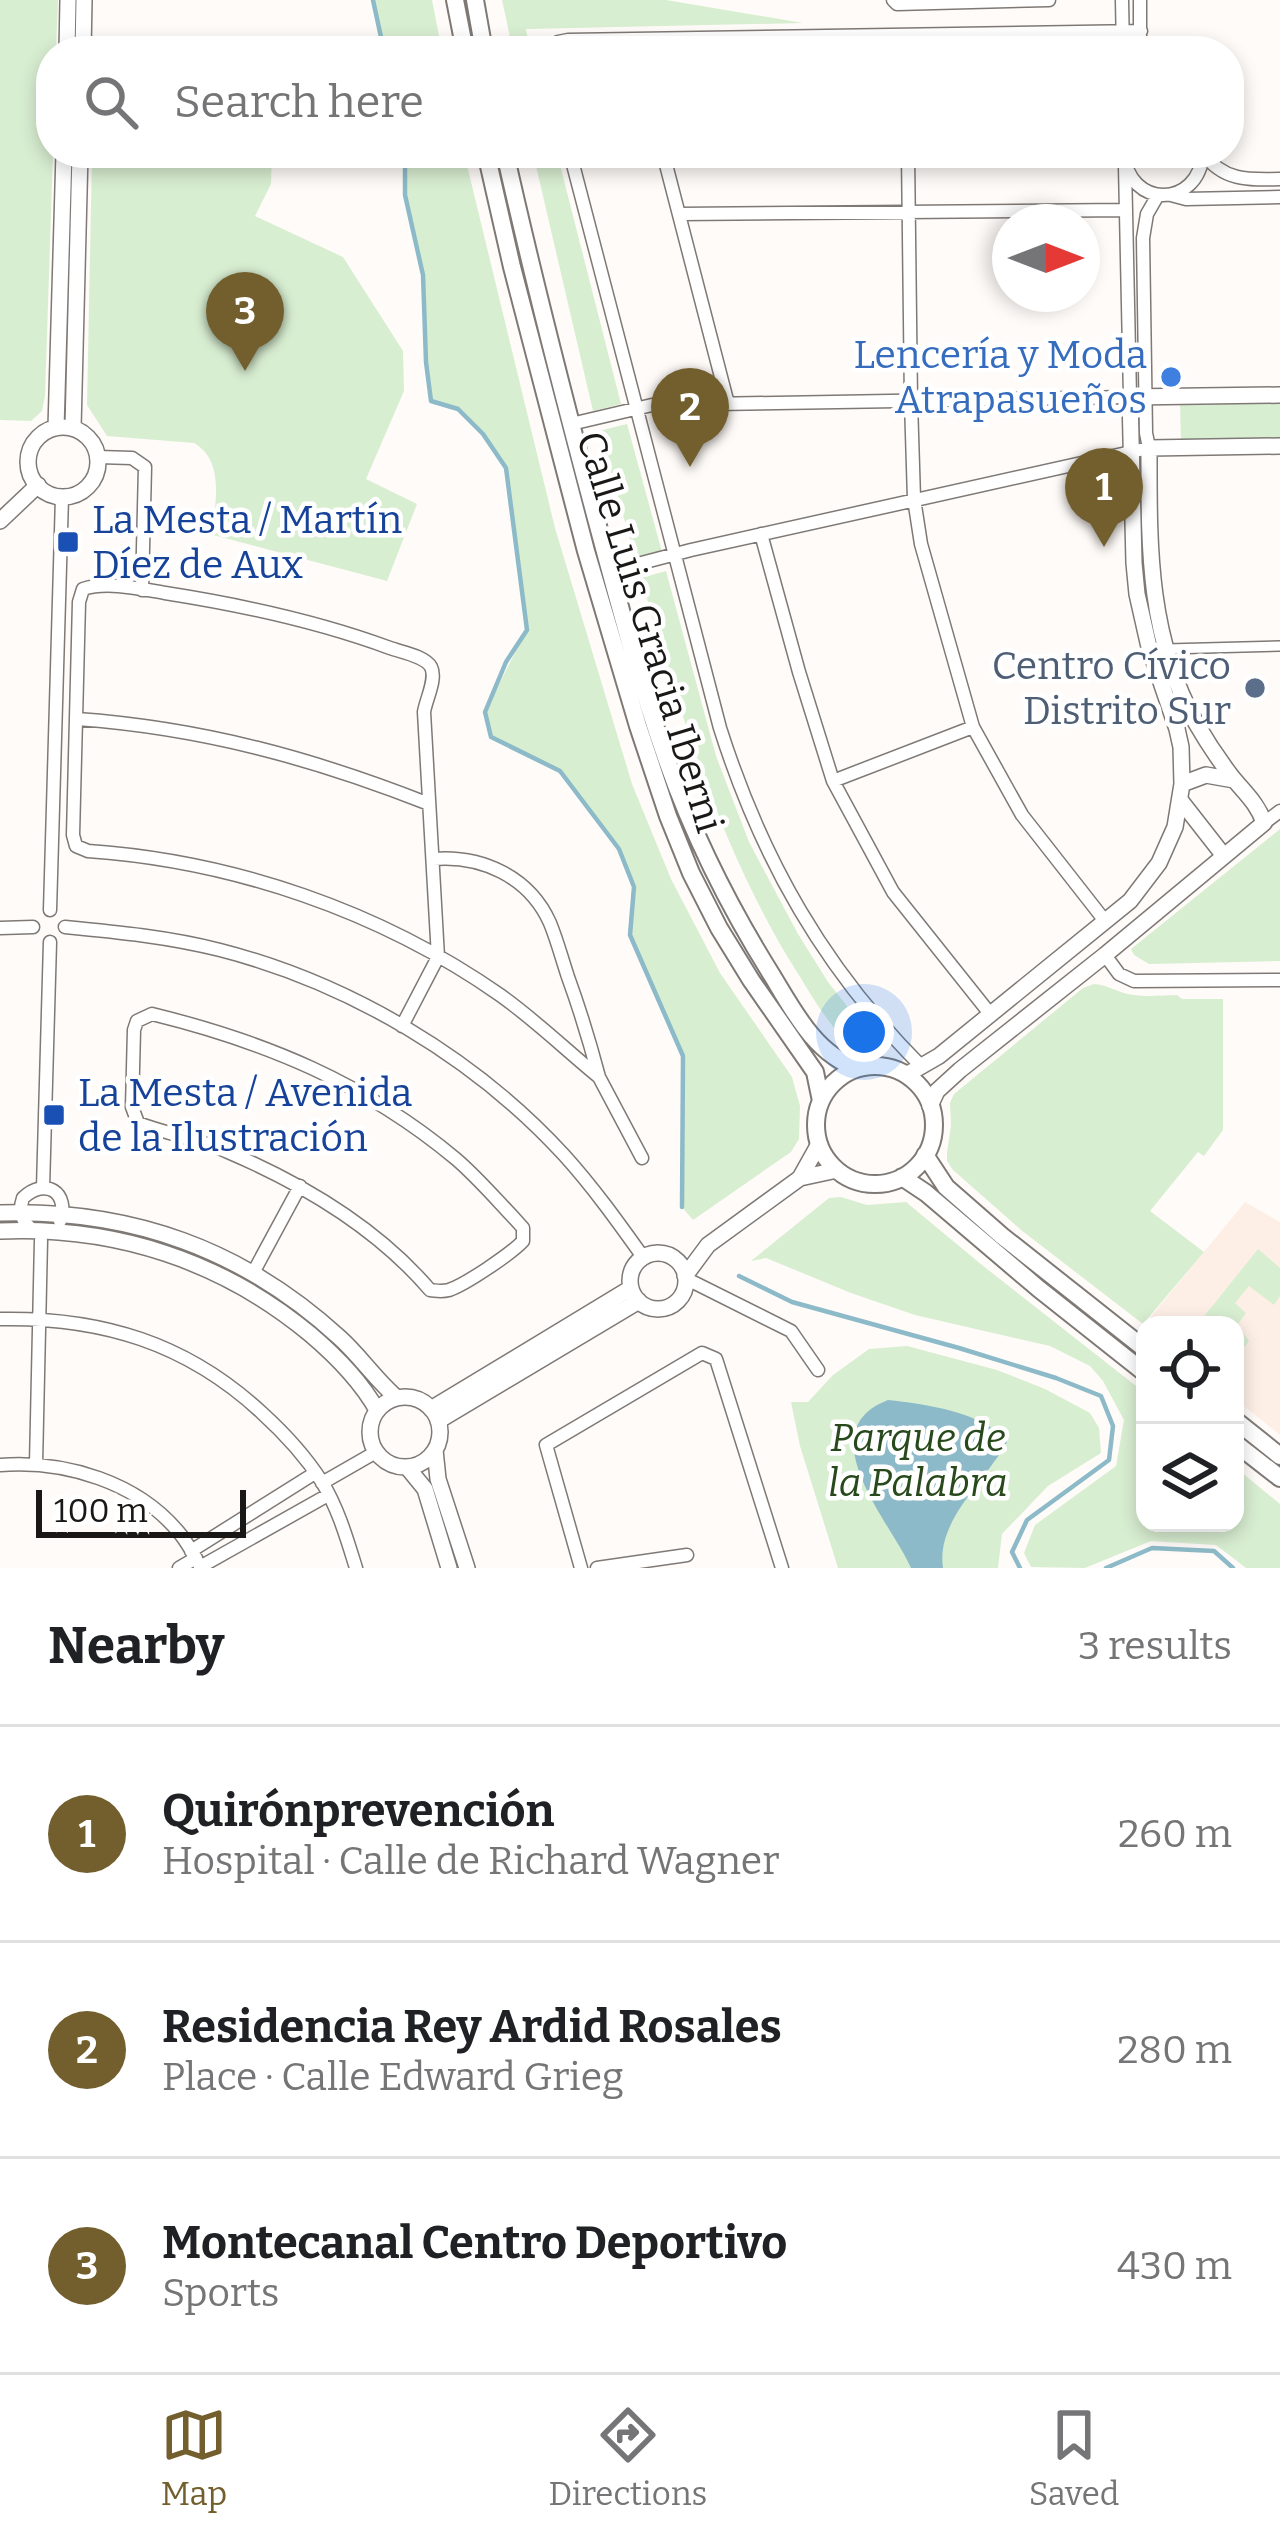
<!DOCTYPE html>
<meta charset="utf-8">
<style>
body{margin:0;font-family:Bitter,serif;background:#f6f6f6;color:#202124}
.controls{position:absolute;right:36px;bottom:36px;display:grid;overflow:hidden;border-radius:24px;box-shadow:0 6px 18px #0003}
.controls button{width:108px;height:108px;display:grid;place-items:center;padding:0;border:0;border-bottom:3px solid #e0e0e0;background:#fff;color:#202124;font:60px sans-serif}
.compass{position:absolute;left:992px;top:204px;width:108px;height:108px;border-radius:50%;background:#fff;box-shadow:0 6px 18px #0003;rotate:90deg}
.scale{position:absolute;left:36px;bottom:30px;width:210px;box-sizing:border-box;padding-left:12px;border:6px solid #1a1816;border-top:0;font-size:33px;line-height:42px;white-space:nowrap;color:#1a1816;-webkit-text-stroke:9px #fff;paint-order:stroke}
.you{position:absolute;left:864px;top:1032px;width:42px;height:42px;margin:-30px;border:9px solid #fff;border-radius:50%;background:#1a73e8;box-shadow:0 0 0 18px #1a73e833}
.badge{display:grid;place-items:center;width:78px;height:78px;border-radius:50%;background:#725f2d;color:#fff;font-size:39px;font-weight:700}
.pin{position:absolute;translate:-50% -99px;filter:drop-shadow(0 3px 6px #0008)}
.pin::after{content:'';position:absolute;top:63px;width:42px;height:36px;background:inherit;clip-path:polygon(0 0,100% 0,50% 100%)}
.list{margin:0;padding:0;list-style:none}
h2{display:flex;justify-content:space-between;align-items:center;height:156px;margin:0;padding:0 48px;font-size:51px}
h2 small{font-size:39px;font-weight:400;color:#757577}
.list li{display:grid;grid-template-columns:78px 1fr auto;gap:36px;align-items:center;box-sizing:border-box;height:216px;padding:0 48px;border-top:3px solid #e0e0e0}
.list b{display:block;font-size:45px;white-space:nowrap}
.list p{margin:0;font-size:39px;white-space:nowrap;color:#757577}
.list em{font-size:39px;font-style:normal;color:#757577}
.icon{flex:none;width:66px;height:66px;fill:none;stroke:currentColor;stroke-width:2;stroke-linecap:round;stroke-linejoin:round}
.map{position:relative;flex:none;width:1280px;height:1568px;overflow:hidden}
.search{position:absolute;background:#fff;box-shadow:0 6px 18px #0003;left:36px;right:36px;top:36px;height:132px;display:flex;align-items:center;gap:30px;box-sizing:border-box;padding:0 42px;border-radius:48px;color:#757577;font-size:45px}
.sheet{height:804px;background:#fff}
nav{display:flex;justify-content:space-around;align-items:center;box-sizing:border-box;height:168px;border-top:3px solid #e0e0e0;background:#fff;font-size:33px;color:#757577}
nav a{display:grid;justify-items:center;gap:6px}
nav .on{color:#725f2d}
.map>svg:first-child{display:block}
</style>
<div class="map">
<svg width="1280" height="1568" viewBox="0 0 1280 1568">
<rect width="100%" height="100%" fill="#fffbf8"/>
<!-- built -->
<path fill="#fdefe6" d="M 1245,1202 L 1280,1222 L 1280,1435 L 1235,1399 L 1235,1325 L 1157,1325 L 1149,1319 Z"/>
<!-- green -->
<path fill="#d8eed1" d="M 0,0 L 58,0 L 56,51 L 51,51 L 53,153 L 45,396 L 42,411 L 31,421 L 0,420 Z
M 373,0 L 432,0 L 442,51 L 384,51 Z
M 502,0 L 666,0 L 803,23 L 526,29 L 530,51 L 513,51 Z
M 272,153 L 271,184 L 255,216 L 343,257 L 403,351 L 404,391 L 366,479 L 417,504 L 387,581 L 213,535 C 214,502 226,462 194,443 L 107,436 L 87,405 L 92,156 Z
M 405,153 L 464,153 L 555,528 L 632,784 L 671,879 L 720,973 L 792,1077 L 800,1106 L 799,1139 L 791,1152 L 693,1220 L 682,1207 L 683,1056 L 630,935 L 634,887 L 620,850 L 560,771 L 491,737 L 485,712 L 527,629 L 506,468 L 483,434 L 458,409 L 431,401 L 426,362 L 423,275 L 405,195 Z
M 533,153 L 557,153 L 621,404 L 593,411 Z
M 1280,401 L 1280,442 L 1181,443 L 1180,403 Z
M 627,424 L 662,552 L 635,557 L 599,431 Z
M 666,571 L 716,756 L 749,842 L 798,934 L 828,982 L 873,1039 L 872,1044 C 864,1045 853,1044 846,1039 C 833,1031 810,994 802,980 C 722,856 682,718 641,578 Z
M 1280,829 L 1280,961 L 1149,964 L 1134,955 L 1131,949 Z
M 1094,984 C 1110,985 1119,994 1134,995 C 1148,997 1163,995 1177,995 L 1182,999 L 1223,999 L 1223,1130 L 1204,1156 L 1198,1152 L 1150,1211 L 1204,1252 L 1143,1324 L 1021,1230 L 953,1170 L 947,1161 L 947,1152 L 951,1126 L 950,1103 L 954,1094 L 1083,988 Z
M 841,1197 L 867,1205 L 906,1202 L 982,1265 L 1145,1393 L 1145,1523 L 1235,1523 L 1235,1467 L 1280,1504 L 1280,1568 L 1246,1568 L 1216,1545 L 1151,1541 L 1085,1568 L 1031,1567 L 1024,1553 L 1035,1525 L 1116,1466 L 1124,1420 L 1103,1381 L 1090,1366 L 1050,1346 L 915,1315 L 851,1293 L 766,1258 L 751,1261 L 829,1198 Z
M 1258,1249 L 1280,1268 L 1280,1296 L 1274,1305 L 1249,1286 L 1235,1303 L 1246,1313 L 1237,1325 L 1249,1341 L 1241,1351 L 1235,1346 L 1235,1325 L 1209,1325 L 1202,1319 Z
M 907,1346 L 997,1370 L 1045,1389 L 1090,1413 L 1099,1428 L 1101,1453 L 1048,1486 L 1002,1534 L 998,1568 L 838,1568 L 800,1446 L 791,1402 L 808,1402 L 833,1375 L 869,1349 Z"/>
<!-- water -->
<path fill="#8dbac8" d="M 888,1400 C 925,1404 984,1412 1007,1442 C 985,1482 936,1520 943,1568 L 911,1568 C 892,1524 807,1431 888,1400 Z"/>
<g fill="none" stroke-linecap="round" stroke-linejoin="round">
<!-- stream -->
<path stroke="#8dbac8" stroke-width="4.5" d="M 373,0 L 384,51
M 405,153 L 405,195 L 423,275 L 426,362 L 431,401 L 458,409 L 483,434 L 506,468 L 527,630 L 506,662 L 485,712 L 491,737 L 560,771 L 619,849 L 634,887 L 630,935 L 683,1056 L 682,1207
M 739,1276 L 792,1302 L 959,1348 L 1056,1378 L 1101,1396 L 1113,1426 L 1109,1460 L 1027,1520 L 1012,1552 L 1020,1568
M 1106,1568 L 1152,1548 L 1214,1551 L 1233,1568"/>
<defs>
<path id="pedestrian" d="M 1167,649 L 1280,646"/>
<path id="minor" d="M 893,0 L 897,4 L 1049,0
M 1122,0 L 1123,51
M 1140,0 L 1140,51
M 550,51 L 558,42 L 568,40 L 1141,31
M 570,153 L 720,728 C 762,860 824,969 922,1067
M 663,153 L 728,404
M 908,153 L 911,402 L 914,499 L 921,544 L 973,727 L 1022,815 L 1105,921
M 1124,153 C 1128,209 1199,209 1203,153
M 1203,153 C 1223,181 1248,180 1280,179
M 1171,195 L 1186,199 L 1280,197
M 679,214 L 1126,210
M 571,424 L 652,405 L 1130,397 L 1125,166
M 98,457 L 132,458 L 145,467 L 142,590
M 761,534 L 799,672 L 833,781 L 893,892 L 991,1015
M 611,571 L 691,550 L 1149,448 L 1146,433 L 1143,238 L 1147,214 L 1158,195
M 77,719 C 202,728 312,758 429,804
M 833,781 L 973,727
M 1264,823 L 1280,811
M 50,910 L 62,497
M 65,927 C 117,932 169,937 220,950 C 349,983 474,1057 564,1155 C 593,1187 618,1222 643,1257
M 0,928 L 33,927
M 1105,955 L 1119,974 L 1134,981 L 1280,980
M 152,1014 C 266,1042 365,1083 456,1159 C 477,1177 495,1198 514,1218 L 523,1228 L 523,1241 C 512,1253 465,1285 449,1290 C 441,1292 439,1291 430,1290 C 377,1228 303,1184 228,1152 C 199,1139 167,1134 138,1123 L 132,1107 L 134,1030 L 137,1021 Z
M 402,1026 L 438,957 L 424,712 C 426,699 437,679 431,667 C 425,656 401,652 390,648 C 317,621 242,605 165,593 C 141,589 107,581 83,589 L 79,602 L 73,835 L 76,846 L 88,851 C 233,861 380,911 500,995 C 534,1019 566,1050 599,1077 C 590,1043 580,1010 568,977 C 562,959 557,940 550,923 C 529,876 481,855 433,859
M 599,1077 L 642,1158
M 43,1188 L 50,942
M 34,1231 C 22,1222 18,1213 23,1198 C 45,1177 70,1192 60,1221
M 253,1273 L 300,1186
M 685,1278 L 791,1331 L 818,1370
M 0,1319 C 101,1317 187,1343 262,1413 C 284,1433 306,1457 322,1482 C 338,1508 347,1539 356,1568
M 36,1464 L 41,1240
M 0,1465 C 65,1460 139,1482 181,1535 C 189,1545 195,1557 201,1568
M 322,1483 L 376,1452
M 191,1551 L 315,1473
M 200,1567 L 328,1495
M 179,1568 L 196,1558
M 581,1568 L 546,1445 L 702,1353 L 716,1359 L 782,1568
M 597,1568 L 687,1555"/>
<path id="tertiary" d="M 67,51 L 68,0
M 83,51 L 84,0
M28 462a35 35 0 1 1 70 0a35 35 0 1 1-70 0Z
M 56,428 L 64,153
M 73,428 L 80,153
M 0,521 L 38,485
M 1182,784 L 1206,775 L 1234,780
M 1181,801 L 1224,856
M 906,1075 L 939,1056 L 1130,901 L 1159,863 L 1175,827 L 1182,784 L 1181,747 L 1177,729 L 1149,647 L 1137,594 L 1134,563 L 1130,397 L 1280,395
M 930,1106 L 937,1091 L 960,1070 L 1105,955 L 1264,823 C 1258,804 1245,793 1232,777 C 1219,760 1207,742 1196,723 C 1147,636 1149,543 1149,448 L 1280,446
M 800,1178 L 837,1170
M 0,1213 C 131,1209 243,1249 340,1338 C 360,1356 376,1380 397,1398
M 0,1231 C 115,1226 222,1261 310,1334 C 336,1356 360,1380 377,1410
M630 1281a28 28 0 1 1 56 0a28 28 0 1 1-56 0Z
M 685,1276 L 708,1245 L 800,1178 L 819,1144
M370 1432a35 35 0 1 1 70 0a35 35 0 1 1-70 0Z
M 431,1409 L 631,1288
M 438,1421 L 639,1301
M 435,1450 L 438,1479 L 467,1568
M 407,1467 L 425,1489 L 449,1568"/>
<path id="secondary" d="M 455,0 L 465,51
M 475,0 L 484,51
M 486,153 L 512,267 L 586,551 L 638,726 L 668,816 L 691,873 L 719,928 L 751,980 L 815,1072 L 821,1101
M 505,153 C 533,278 565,403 598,526 C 619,603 639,680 665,755 C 692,833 729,907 773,977 C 794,1012 817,1056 858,1068
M816 1125a59 59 0 1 1 118 0a59 59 0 1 1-118 0Z
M 925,1155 L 946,1187 L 1002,1236 L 1145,1349
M 902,1177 L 926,1193 L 1039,1289 L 1145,1373
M 1235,1420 L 1280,1456
M 1235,1443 L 1280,1478"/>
</defs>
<!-- pedestrian casing -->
<use href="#pedestrian" stroke="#7f7975" stroke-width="12"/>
<!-- minor casing -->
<use href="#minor" stroke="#7f7975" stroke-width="15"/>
<!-- tertiary casing -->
<use href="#tertiary" stroke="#7f7975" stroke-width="18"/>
<!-- secondary casing -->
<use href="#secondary" stroke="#7f7975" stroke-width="20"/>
<!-- pedestrian -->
<use href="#pedestrian" stroke="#fff" stroke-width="9"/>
<!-- minor -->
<use href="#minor" stroke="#fff" stroke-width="12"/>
<!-- tertiary -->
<use href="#tertiary" stroke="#fff" stroke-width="15"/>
<!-- secondary -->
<use href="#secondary" stroke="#fff" stroke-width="16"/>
</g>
<!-- markers -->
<circle fill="#3f7fe0" stroke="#fff" stroke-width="4.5" cx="1171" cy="377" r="12"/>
<g fill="#1a4fb4" stroke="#fff" stroke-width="4.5">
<rect x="56" y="530" width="24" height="24" rx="6"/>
<rect x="42" y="1103" width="24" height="24" rx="6"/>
</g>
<circle fill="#5c6f8a" stroke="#fff" stroke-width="4.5" cx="1255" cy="688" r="12"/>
<g text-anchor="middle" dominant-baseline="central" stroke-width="9" stroke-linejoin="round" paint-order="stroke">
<!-- shop labels -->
<g font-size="39" fill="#366cbe" stroke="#fff" text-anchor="end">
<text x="1147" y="355">Lencería y Moda<tspan x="1147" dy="45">Atrapasueños</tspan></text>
</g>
<!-- transit labels -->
<g font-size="39" fill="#164399" stroke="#fff" text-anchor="start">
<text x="92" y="520">La Mesta / Martín<tspan x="92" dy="45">Díez de Aux</tspan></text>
<text x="78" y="1093">La Mesta / Avenida<tspan x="78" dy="45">de la Ilustración</tspan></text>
</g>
<!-- street labels -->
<g font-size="39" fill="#1a1816" stroke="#fff">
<text transform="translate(650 632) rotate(73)">Calle Luis Gracia Iberni</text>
</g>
<!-- service labels -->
<g font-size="39" fill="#4e5e75" stroke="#fff" text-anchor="end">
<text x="1231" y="666">Centro Cívico<tspan x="1231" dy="45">Distrito Sur</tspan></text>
</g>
<!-- park labels -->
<g font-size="39" font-style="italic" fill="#28491c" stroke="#fff">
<text x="918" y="1438">Parque de<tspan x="918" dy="45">la Palabra</tspan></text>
</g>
</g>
</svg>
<div class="controls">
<button><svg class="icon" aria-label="locate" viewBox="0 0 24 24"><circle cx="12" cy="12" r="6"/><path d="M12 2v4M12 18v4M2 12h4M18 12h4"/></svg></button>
<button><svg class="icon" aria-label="layers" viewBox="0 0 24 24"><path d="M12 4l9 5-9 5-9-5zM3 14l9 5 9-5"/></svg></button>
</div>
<svg class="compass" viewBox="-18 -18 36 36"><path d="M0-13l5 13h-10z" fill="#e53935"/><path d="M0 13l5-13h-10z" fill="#757577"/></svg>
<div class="scale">100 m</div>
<div class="you"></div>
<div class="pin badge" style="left:1104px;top:547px">1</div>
<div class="pin badge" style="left:690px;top:467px">2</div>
<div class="pin badge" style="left:245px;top:371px">3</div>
<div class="search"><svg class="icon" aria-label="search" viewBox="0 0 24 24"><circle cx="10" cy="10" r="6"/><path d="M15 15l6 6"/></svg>Search here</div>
</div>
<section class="sheet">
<h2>Nearby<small>3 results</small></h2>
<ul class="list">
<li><span class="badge">1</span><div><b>Quirónprevención</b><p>Hospital · Calle de Richard Wagner</p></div><em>260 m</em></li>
<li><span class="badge">2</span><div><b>Residencia Rey Ardid Rosales</b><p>Place · Calle Edward Grieg</p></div><em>280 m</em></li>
<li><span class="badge">3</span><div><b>Montecanal Centro Deportivo</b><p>Sports</p></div><em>430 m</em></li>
</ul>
</section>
<nav>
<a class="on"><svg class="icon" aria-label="map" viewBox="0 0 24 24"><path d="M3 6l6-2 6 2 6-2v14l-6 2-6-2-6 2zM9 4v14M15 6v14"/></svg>Map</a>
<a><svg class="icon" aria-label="directions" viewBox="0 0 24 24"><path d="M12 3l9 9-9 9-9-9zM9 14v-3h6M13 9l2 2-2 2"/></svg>Directions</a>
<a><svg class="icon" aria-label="saved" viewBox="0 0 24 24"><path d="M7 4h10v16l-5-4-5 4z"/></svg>Saved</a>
</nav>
